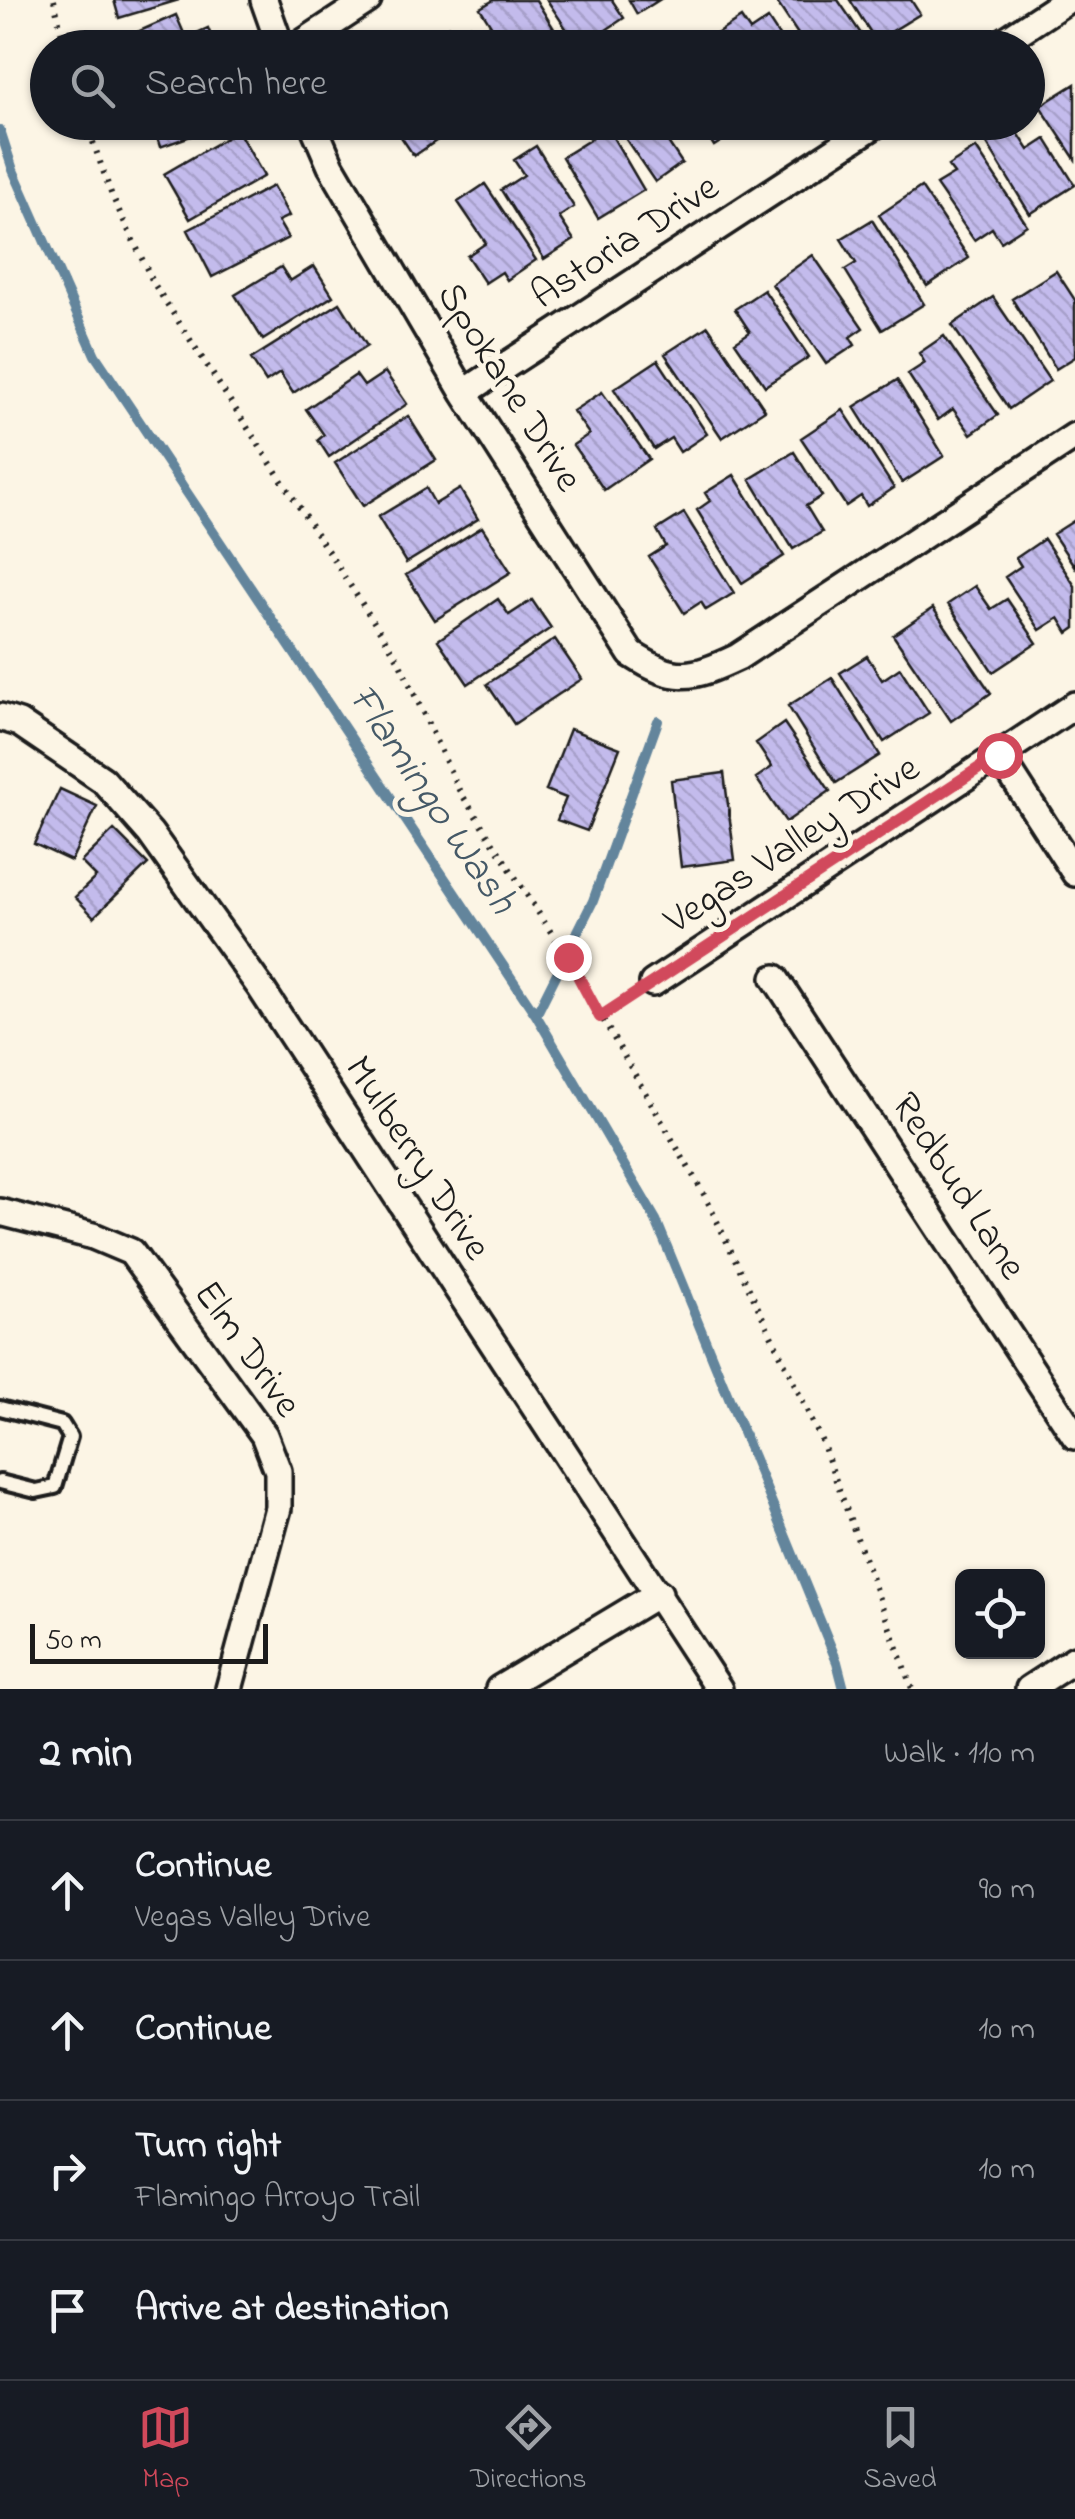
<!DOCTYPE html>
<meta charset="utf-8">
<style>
body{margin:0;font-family:"Indie Flower",sans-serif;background:#20242c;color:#f1f3f6}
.controls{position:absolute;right:30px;bottom:30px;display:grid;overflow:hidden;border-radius:15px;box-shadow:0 2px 8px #0004}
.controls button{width:90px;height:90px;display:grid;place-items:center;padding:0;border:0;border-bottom:2px solid #363941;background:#171b24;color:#f1f3f6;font:50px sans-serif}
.scale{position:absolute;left:30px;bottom:25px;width:238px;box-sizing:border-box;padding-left:10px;border:5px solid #1c1c1c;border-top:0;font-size:28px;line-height:35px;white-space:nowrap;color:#1c1c1c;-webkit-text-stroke:8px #fcf5e5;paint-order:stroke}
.stop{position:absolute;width:30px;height:30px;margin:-22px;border:8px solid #d1495b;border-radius:50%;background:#fff}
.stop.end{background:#d1495b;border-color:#fff;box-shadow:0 2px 10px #0008}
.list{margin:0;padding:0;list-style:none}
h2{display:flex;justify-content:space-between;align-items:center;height:130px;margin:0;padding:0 40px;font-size:42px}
h2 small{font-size:32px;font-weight:400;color:#9ea1a6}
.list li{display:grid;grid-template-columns:65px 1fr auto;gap:30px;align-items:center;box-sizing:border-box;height:140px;padding:0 40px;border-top:2px solid #363941}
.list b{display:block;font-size:38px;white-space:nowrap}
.list p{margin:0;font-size:32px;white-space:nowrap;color:#9ea1a6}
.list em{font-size:32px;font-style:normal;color:#9ea1a6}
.icon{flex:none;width:55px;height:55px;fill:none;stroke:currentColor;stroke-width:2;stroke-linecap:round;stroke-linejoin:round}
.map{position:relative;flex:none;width:1075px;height:1689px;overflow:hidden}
.search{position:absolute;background:#171b24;box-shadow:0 2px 8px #0004;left:30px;right:30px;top:30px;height:110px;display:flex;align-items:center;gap:25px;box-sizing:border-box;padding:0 35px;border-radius:55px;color:#9ea1a6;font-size:38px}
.sheet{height:690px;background:#171b24}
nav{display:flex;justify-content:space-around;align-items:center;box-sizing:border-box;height:140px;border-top:2px solid #363941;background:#171b24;font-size:28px;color:#9ea1a6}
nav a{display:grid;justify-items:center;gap:5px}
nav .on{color:#d1495b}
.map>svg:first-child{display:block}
</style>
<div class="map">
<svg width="1075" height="1689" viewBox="0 0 1075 1689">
<defs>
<pattern id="building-back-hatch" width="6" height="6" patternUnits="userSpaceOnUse" patternTransform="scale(2.5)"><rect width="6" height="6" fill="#c3bbec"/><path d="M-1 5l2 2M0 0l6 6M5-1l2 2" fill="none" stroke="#a7a0ca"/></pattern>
</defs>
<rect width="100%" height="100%" fill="#fcf5e5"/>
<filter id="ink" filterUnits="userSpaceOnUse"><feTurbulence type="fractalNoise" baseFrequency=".01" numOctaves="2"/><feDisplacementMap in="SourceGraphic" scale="20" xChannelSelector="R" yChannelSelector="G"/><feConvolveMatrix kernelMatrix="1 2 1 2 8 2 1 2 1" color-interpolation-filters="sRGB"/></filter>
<g filter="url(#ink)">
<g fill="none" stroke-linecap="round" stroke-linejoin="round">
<!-- stream -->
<path stroke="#63859c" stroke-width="10" d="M 0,130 L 13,170 L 95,355 L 536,1015 L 656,1220 L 837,1662 L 844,1689
M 536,1015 L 593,901 L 658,721"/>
</g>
<!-- building -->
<path fill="url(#building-back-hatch)" stroke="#1c1c1c" stroke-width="2.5" d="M 114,0 L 179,0 L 119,18 Z
M 494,0 L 536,0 L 566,48 L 505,48 L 480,8 Z
M 547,0 L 612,0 L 624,18 L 579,48 Z
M 629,0 L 659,0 L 637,14 Z
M 784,0 L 838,0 L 868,44 L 828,48 L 823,41 L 807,48 L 778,4 Z
M 850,0 L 911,0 L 920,14 L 876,41 Z
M 176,15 L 186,38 L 208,28 L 216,48 L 120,48 L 117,41 Z
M 741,18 L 750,31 L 768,19 L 787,48 L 723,48 L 715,35 Z
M 470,25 L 486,48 L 421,46 L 449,26 L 455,35 Z
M 1075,84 L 1075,159 L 1040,106 Z
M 152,122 L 209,122 L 211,129 L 160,147 Z
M 391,122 L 456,122 L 458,126 L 414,156 Z
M 604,122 L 644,190 L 598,218 L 562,157 L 591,139 L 581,123 Z
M 614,122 L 679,122 L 682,128 L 666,139 L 682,163 L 655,182 Z
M 699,122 L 752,122 L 714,146 Z
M 1014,127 L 1029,150 L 1046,139 L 1075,185 L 1030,214 L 987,144 Z
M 238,131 L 264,176 L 190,219 L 164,174 Z
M 536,146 L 574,207 L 559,217 L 574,240 L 544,259 L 501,190 L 524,175 L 514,160 Z
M 976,148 L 1027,225 L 1001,242 L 992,228 L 974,240 L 936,185 L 954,174 L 948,166 Z
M 485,184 L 536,260 L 507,280 L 502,272 L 485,283 L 467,256 L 486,243 L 458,202 Z
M 273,186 L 289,216 L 278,221 L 288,238 L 212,277 L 188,230 Z
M 921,187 L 969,258 L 927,286 L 879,215 Z
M 872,220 L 924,304 L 882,330 L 845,270 L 856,263 L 841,239 Z
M 813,255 L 863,328 L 850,337 L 855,345 L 826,364 L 772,284 Z
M 314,266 L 333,296 L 263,340 L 235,295 L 281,267 L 290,281 Z
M 1056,271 L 1075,300 L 1075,357 L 1056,369 L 1012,299 Z
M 764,290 L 809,357 L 765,386 L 735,342 L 750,332 L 735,309 Z
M 993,297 L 1050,381 L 1009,409 L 952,325 Z
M 340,303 L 367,346 L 293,393 L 280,373 L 266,382 L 251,359 Z
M 708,326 L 765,410 L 722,438 L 665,354 Z
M 944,336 L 998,415 L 971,434 L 953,409 L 938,420 L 908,374 L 925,363 L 919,353 Z
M 658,360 L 707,434 L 680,452 L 671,438 L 654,449 L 614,389 Z
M 385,372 L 407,404 L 329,457 L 318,440 L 324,435 L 306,409 L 356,375 L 364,386 Z
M 897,380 L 944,456 L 902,483 L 854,407 Z
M 602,392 L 649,459 L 604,490 L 573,445 L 589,434 L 573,411 Z
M 843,410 L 894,488 L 867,506 L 861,496 L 846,506 L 801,438 Z
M 408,416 L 436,460 L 363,506 L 335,463 Z
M 794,452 L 822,496 L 806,506 L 822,532 L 793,549 L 750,479 Z
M 734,475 L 784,556 L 742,583 L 697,510 L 710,501 L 705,493 Z
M 426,488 L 435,504 L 460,489 L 478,519 L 406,563 L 378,517 Z
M 684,513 L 734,593 L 706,610 L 701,602 L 684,613 L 649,557 L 666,546 L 657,530 Z
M 1075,520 L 1075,567 L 1053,534 Z
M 482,527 L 511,572 L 435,620 L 406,575 Z
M 1044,539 L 1075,586 L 1075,628 L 1068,633 L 1059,618 L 1040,630 L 1005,577 L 1021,566 L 1016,558 Z
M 975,586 L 991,609 L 1007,599 L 1037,643 L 993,672 L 948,604 Z
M 498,599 L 509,615 L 532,600 L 551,628 L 468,684 L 438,640 Z
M 933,608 L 991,693 L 951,721 L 893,635 Z
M 555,639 L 582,679 L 514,724 L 487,684 Z
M 867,656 L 882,680 L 900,668 L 929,713 L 884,742 L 840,673 Z
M 832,678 L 880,755 L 836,783 L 788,706 Z
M 784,723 L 830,791 L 786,822 L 756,778 L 772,767 L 756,743 Z
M 570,729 L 620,748 L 587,831 L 557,820 L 566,798 L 546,790 Z
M 724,773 L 735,860 L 681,867 L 671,780 Z
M 60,789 L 97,806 L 71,861 L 34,844 Z
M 114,830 L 148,864 L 94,917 L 75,897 L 96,877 L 81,862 Z"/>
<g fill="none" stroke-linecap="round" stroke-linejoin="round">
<defs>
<path id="service" d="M 0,1408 L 62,1424 L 70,1437 L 55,1487 L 36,1491 L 0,1482"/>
<path id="minor" d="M 264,0 L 281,48
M 295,48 L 368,0
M 994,48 L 1067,0
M 312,122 L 331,166 L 464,393 L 631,654 C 676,683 691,679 738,657 L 1075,436
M 464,393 L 879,122
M 0,717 L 19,723 L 103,780 L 150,833 L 260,987 L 719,1689
M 999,755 L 1075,873
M 775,978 L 1075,1436
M 653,983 L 1075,705
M 0,1212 L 93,1236 L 131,1252 L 264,1435 L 278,1471 L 278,1508 L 229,1689
M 499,1689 L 659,1593
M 1029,1689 L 1075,1659"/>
</defs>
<!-- service casing -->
<use href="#service" stroke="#1c1c1c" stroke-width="20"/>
<!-- minor casing -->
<use href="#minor" stroke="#1c1c1c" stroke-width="32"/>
<!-- path -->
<path stroke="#1c1c1c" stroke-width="6" stroke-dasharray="2.5 8" stroke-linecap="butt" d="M 54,0 L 65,48
M 86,122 L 112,196 L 154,284 L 398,659 L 459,790 L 567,957 L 706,1198 L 822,1442 L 912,1689
M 599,1017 L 631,997"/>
<!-- service -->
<use href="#service" stroke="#fcf5e5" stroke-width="12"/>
<!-- minor -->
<use href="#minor" stroke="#fcf5e5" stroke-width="25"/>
</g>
</g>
<g fill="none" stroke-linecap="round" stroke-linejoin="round" filter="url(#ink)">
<!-- route -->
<path stroke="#d1495b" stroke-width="12" d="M 568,957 L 600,1017 L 999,755"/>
</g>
<g text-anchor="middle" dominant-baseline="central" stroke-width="10" stroke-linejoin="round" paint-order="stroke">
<!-- street labels -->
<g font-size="40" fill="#1c1c1c" stroke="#fcf5e5">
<text transform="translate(626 243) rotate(-33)">Astoria Drive</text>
<text transform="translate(508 388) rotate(58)">Spokane Drive</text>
<text transform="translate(793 846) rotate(-33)">Vegas Valley Drive</text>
<text transform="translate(416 1159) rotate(57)">Mulberry Drive</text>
<text transform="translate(957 1187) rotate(57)">Redbud Lane</text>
<text transform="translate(246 1350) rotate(55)">Elm Drive</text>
</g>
<!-- water labels -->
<g font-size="42" font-style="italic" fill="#455967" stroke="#fcf5e5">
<text transform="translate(431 800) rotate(56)">Flamingo Wash</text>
</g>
</g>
</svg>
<div class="controls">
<button><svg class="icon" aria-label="locate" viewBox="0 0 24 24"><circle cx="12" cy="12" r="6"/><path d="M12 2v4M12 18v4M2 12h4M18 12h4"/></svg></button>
</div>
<div class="scale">50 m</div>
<div class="stop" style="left:999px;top:755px"></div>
<div class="stop end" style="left:568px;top:957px"></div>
<div class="search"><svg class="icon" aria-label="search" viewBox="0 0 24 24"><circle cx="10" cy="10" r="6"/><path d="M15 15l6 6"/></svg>Search here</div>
</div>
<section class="sheet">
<h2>2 min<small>Walk · 110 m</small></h2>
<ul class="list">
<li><svg class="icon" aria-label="ahead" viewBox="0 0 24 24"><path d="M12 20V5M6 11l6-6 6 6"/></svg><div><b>Continue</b><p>Vegas Valley Drive</p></div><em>90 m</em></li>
<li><svg class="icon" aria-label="ahead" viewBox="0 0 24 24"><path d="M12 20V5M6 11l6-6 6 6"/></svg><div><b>Continue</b></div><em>10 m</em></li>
<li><svg class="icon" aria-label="right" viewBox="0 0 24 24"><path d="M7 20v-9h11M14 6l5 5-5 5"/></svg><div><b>Turn right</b><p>Flamingo Arroyo Trail</p></div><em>10 m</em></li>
<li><svg class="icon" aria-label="arrive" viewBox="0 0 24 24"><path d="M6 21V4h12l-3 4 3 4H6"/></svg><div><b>Arrive at destination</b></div></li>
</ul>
</section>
<nav>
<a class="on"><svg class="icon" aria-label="map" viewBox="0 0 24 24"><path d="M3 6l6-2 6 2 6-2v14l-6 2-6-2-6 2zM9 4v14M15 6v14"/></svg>Map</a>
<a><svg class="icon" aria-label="directions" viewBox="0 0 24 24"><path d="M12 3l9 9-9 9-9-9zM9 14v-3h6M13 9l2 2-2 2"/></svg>Directions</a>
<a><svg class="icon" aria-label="saved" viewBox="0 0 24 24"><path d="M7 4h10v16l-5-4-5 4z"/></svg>Saved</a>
</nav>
